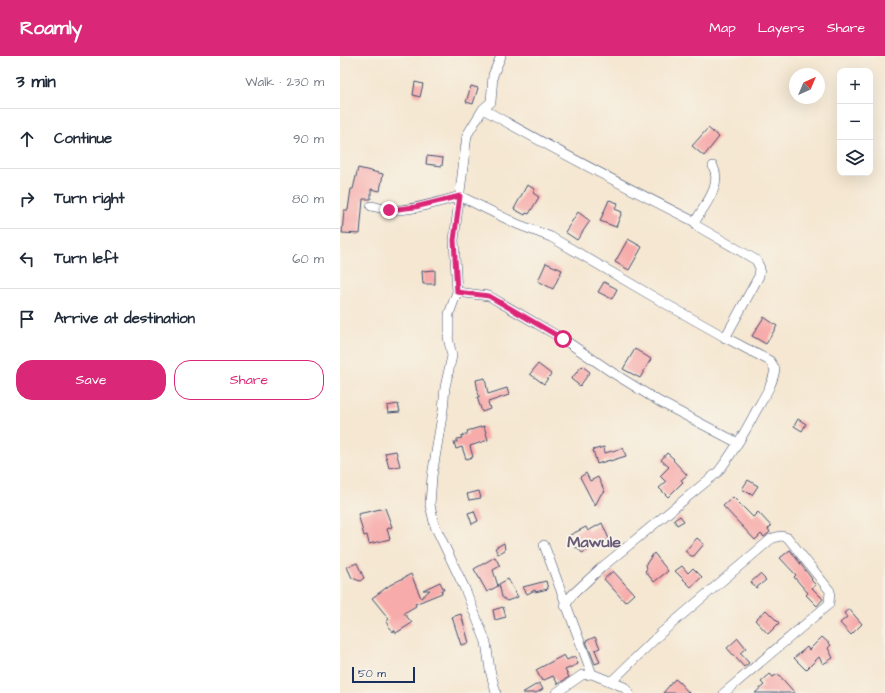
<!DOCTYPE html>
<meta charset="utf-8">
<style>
body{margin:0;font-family:"Architects Daughter",sans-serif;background:#f6f6f7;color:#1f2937}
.controls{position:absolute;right:12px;top:12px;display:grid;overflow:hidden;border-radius:8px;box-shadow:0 4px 16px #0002}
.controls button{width:36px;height:36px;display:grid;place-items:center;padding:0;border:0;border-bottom:1px solid #e0e1e3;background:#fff;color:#1f2937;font:20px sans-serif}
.compass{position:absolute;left:449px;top:12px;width:36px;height:36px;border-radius:50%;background:#fff;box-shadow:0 4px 16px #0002;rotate:44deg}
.scale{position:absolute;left:12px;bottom:10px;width:63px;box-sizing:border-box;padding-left:4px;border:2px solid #1b2f5e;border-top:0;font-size:11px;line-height:14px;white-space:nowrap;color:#1b2f5e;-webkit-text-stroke:3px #f7f3e8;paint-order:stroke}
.stop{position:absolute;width:12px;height:12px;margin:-9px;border:3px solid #db2777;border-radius:50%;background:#fff}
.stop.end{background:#db2777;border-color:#fff;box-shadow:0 1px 4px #0008}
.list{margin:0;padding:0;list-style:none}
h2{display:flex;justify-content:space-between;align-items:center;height:52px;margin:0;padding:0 16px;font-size:17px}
h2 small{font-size:13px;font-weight:400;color:#747a83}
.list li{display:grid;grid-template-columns:26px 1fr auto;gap:12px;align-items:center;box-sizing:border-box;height:60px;padding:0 16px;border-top:1px solid #e0e1e3}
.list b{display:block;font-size:15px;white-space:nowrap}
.list em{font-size:13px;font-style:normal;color:#747a83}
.actions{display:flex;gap:8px;padding:12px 16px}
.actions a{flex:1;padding:9px 0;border:1px solid #db2777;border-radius:16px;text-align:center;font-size:14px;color:#db2777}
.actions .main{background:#db2777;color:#fff}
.icon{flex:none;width:22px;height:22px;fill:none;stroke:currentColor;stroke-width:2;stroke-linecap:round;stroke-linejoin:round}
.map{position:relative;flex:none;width:545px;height:637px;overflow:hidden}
header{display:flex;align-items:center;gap:24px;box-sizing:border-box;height:56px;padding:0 20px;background:#db2777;color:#fff}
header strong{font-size:19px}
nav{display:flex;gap:22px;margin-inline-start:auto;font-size:14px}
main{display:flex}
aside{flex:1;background:#fff}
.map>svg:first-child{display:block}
</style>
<header>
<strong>Roamly</strong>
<nav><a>Map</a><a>Layers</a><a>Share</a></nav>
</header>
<main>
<aside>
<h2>3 min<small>Walk · 230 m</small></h2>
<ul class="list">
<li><svg class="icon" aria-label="ahead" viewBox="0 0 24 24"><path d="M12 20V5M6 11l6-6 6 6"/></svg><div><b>Continue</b></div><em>90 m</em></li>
<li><svg class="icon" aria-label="right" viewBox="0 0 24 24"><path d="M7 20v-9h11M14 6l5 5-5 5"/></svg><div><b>Turn right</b></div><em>80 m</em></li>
<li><svg class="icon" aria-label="left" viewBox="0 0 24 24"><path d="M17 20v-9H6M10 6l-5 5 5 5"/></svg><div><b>Turn left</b></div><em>60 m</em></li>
<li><svg class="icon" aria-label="arrive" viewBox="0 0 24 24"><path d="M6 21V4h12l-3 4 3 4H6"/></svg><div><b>Arrive at destination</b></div></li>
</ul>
<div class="actions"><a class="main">Save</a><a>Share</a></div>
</aside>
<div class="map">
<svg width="545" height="637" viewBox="0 0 545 637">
<rect width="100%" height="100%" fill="#f7f3e8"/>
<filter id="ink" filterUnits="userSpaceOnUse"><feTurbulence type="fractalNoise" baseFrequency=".025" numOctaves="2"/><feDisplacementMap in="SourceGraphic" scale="8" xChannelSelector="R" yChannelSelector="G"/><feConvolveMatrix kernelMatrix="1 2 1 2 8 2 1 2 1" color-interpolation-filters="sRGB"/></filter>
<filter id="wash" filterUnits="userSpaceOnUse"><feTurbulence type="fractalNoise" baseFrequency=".012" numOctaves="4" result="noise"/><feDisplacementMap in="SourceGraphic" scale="16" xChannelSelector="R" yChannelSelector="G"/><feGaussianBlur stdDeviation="0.9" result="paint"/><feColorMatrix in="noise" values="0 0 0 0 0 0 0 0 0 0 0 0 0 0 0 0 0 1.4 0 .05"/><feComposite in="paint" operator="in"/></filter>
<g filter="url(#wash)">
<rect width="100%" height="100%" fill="#f5e7d1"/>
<g id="blocks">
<!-- building -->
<path fill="#f7abaa" d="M 75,26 L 83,28 L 80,41 L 73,39 Z
M 131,30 L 138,32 L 133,48 L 126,46 Z
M 368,72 L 379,81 L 364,100 L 352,90 Z
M 87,100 L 103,102 L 102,110 L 86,108 Z
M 18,112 L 43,118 L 40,135 L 31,133 L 31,143 L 23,143 L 20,178 L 2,177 L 4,154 L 8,154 L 11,133 L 13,133 Z
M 187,129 L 195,133 L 193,137 L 199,141 L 189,158 L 186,157 L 185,159 L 174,153 Z
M 269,144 L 278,147 L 275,153 L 282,156 L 276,171 L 260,165 Z
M 238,156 L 250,165 L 237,184 L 225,176 Z
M 288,183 L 302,191 L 289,214 L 275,206 Z
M 206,207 L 222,214 L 213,233 L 198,225 Z
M 95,214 L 95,228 L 83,228 L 82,215 Z
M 264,226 L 277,233 L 272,243 L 258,236 Z
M 424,261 L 437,270 L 426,288 L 412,280 Z
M 295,293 L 311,303 L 300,322 L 283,313 Z
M 198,308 L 211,318 L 204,328 L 190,318 Z
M 242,310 L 250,316 L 240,330 L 231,323 Z
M 145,322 L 148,338 L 167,332 L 169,339 L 148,346 L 150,353 L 142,356 L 137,341 L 139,341 L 136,324 Z
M 58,348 L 60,356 L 48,357 L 47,350 Z
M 458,363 L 466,368 L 462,375 L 454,370 Z
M 144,370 L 148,384 L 130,390 L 133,401 L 126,403 L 122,391 L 116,393 L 114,386 L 117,386 L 117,383 L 122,382 L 121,380 L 128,378 L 127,375 Z
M 264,391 L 265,397 L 283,392 L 286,400 L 270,405 L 270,404 L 257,408 L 253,394 Z
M 56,395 L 60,410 L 49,412 L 45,397 Z
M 327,397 L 334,403 L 333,404 L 347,419 L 341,424 L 343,426 L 328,441 L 319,432 L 326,426 L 320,420 L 329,411 L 321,404 Z
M 246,417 L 250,425 L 258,421 L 265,436 L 261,438 L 255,450 L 240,421 Z
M 408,424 L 418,430 L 412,439 L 402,433 Z
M 139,435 L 141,442 L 129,444 L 127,438 Z
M 393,441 L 413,461 L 418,456 L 431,470 L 428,473 L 430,476 L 424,481 L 421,478 L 415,484 L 383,450 Z
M 45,452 L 52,471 L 47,473 L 50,483 L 29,488 L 27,479 L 24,480 L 18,458 Z
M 134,455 L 138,465 L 132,468 L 128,457 Z
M 340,460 L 344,465 L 337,469 L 334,464 Z
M 262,467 L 269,483 L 242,497 L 237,491 L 235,492 L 235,489 L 232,488 L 228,480 L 246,471 L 248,475 Z
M 357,482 L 364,488 L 354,500 L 351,500 L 345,495 Z
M 164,487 L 165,494 L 158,498 L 155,492 Z
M 450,494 L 472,523 L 471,524 L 476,529 L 472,532 L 483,543 L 477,550 L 466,539 L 468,537 L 454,521 L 456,519 L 440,502 Z
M 314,497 L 328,515 L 314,526 L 305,515 L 307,513 L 306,508 Z
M 155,501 L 160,510 L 153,514 L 158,530 L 147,536 L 134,513 Z
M 17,507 L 24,522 L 20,525 L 12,522 L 7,511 Z
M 342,510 L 348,517 L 353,512 L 362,521 L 351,531 L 335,515 Z
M 273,515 L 294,538 L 285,546 L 264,523 Z
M 71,518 L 81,542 L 90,534 L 83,534 L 100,526 L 104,534 L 101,534 L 102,537 L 75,548 L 76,550 L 64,557 L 72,567 L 56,577 L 54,574 L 53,576 L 46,566 L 49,563 L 32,542 L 50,529 Z
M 420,518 L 426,524 L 416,532 L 411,526 Z
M 168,523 L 178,541 L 167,545 L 162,541 L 159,528 Z
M 206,525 L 208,533 L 195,536 L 195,534 L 187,538 L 183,531 Z
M 163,551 L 166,561 L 155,564 L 153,554 Z
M 509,553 L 522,568 L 511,579 L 500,567 L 507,561 L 504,557 Z
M 426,554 L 439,567 L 428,578 L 415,564 Z
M 121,558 L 129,587 L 121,589 L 112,561 Z
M 255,581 L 260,592 L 255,594 L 260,606 L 255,608 L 246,585 Z
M 482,581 L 491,589 L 488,592 L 493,602 L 483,608 L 479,601 L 466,614 L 454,602 L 467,591 L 469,594 Z
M 398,582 L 406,592 L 400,597 L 409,607 L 404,611 L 387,592 Z
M 224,599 L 227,604 L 235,600 L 238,608 L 225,614 L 229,621 L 218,628 L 213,620 L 202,625 L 196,614 Z
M 430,618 L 433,621 L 438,618 L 455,637 L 415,637 L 424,629 L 421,626 Z
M 335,623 L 339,626 L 349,637 L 323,637 Z
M 199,627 L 203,633 L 196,637 L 182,637 Z"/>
</g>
</g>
<g filter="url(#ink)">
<use href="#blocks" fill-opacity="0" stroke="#3c4b6f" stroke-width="1"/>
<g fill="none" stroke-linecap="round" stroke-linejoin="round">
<defs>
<path id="minor" d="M 143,53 C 213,93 284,130 355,166
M 373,110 C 383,130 364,149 355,166 L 357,170 L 416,204 L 420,212 L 419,220 L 385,282
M 31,150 C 37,151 43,153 49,154 C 68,156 102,145 120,140 L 177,168 L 211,181 L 319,244 L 390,284 L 430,305 L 435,313 C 433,328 424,341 416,355 C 405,376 393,397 378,416 L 261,512 L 232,539 L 225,550
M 117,236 L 149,240 L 223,283 L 273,317 L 320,346 L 398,387
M 204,489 L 252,618
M 271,626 L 321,577 L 431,483 C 438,480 442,479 448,482 L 490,535 L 489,548 L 384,637
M 156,637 L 150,614 L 146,586 L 125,533 L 95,470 L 90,449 L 92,420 L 103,354 L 105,331 L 112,300 L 108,281 L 109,278 L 109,258 L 117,236 L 114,184 L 127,79 L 143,53 L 151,46 L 153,19 L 161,0
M 216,637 L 242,619 L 252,618 L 284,631 L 289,637"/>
</defs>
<!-- minor casing -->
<use href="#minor" stroke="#3c4b6f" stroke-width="10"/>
<!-- minor -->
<use href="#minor" stroke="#fff" stroke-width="9"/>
</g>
</g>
<g fill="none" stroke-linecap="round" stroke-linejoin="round" filter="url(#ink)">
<!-- route -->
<path stroke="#db2777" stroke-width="5" d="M 49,154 L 75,151 L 120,140 L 114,184 L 117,236 L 149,240 L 223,283"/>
</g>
<g text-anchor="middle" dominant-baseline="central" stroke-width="4" stroke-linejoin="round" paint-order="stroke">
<!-- quarter labels -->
<g font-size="16" font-weight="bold" fill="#685a79" stroke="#f7f3e8">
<text x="254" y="486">Mawule</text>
</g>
</g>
</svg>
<div class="controls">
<button>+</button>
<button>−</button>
<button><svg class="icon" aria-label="layers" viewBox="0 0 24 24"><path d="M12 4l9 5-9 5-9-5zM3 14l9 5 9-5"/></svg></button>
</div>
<svg class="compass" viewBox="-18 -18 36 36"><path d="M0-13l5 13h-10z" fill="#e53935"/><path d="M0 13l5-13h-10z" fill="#747a83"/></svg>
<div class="scale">50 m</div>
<div class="stop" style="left:223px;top:283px"></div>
<div class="stop end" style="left:49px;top:154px"></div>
</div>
</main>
